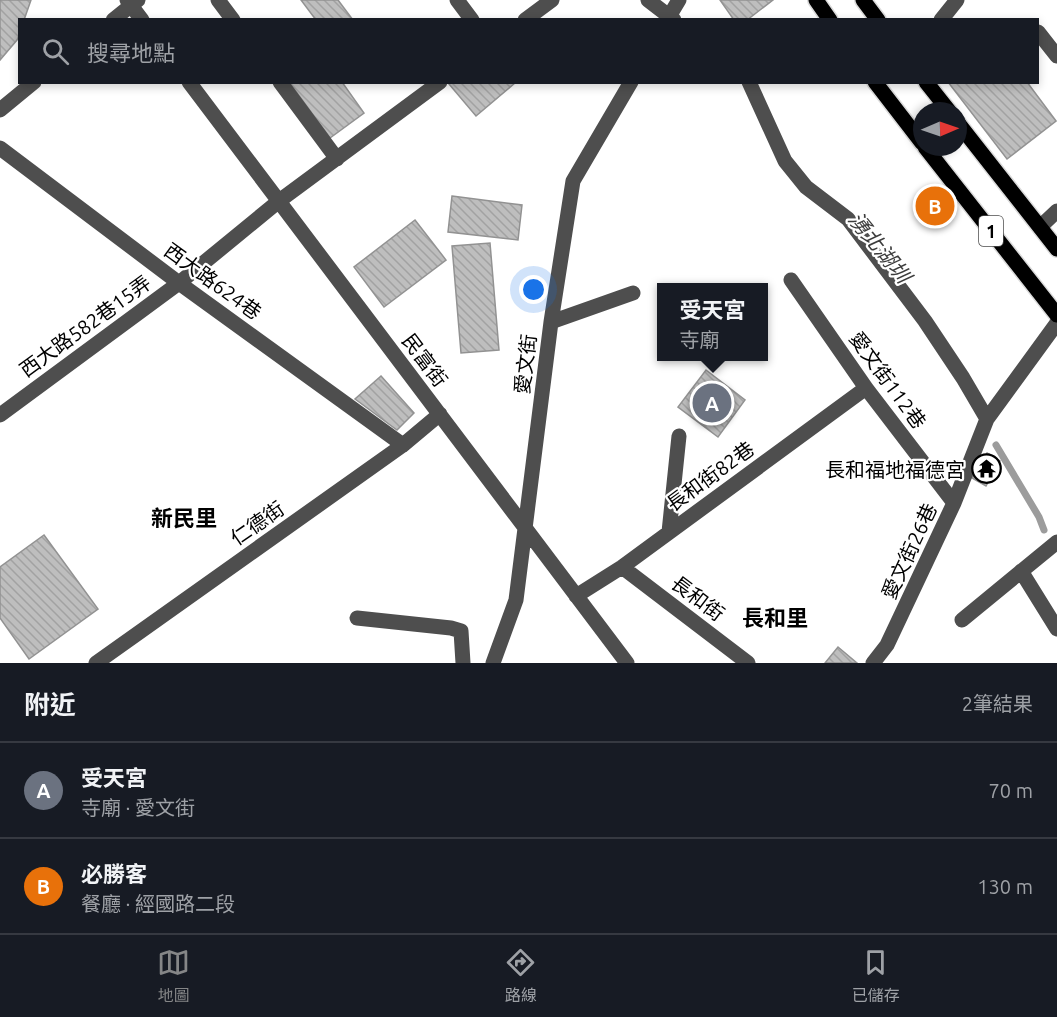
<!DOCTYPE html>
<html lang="zh-TW">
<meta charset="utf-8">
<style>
body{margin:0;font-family:Ubuntu,"Noto Sans TC",sans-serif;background:#20242c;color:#f1f3f6}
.compass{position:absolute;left:913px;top:102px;width:54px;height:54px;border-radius:50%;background:#171b24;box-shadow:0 3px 9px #0003;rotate:88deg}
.you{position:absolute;left:534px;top:290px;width:21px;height:21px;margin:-15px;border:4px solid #fff;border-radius:50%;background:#1a73e8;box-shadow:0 0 0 9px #1a73e833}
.badge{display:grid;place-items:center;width:39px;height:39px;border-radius:50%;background:#858687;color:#fff;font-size:20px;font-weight:700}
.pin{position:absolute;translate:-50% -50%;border:3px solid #fff;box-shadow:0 2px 6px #0006}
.popup{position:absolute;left:657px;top:283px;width:111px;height:78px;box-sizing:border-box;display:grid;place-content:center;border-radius:0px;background:#171b24;filter:drop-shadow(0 2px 4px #0005);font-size:20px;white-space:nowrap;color:#9ea1a6}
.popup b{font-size:22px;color:#f1f3f6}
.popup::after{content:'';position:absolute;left:50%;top:100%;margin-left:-12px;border:12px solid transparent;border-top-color:#171b24}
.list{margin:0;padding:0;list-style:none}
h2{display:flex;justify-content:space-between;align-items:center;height:78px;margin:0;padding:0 24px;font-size:26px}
h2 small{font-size:20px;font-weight:400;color:#9ea1a6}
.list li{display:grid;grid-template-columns:39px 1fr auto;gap:18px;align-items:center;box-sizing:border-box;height:96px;padding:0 24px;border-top:2px solid #363941}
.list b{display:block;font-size:22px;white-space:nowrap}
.list p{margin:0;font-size:20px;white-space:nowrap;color:#9ea1a6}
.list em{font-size:20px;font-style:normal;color:#9ea1a6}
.icon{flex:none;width:33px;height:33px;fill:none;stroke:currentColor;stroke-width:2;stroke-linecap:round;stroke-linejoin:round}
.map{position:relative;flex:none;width:1057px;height:663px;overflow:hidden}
.search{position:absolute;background:#171b24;box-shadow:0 3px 9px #0003;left:18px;right:18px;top:18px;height:66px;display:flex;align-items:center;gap:15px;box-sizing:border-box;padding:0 21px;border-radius:0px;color:#9ea1a6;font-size:22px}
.sheet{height:270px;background:#171b24}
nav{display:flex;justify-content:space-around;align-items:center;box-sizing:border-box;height:84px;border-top:2px solid #363941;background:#171b24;font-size:16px;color:#9ea1a6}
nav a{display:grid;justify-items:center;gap:3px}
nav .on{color:#858687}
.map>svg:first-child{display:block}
</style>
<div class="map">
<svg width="1057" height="663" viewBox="0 0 1057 663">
<defs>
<pattern id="building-back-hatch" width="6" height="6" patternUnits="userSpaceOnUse" patternTransform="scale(1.5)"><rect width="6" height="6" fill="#bebebe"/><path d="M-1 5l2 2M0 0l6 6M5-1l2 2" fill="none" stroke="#a2a2a2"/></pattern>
</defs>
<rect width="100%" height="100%" fill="#fff"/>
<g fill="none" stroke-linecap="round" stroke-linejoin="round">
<!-- stream -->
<path stroke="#9c9c9c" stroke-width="7" d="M 996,445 L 1039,517 L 1044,530"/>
</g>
<!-- building -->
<path fill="url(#building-back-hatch)" stroke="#929292" stroke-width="1.5" d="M 0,0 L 31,0 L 24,20 L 20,20 L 20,33 L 17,40 L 0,60 Z
M 301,0 L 338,0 L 353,20 L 316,20 Z
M 720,0 L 773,0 L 747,20 L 734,20 Z
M 289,82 L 342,82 L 364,113 L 330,138 Z
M 451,82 L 515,82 L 515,83 L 476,116 L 449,84 Z
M 948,82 L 1027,82 L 1056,121 L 1007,159 Z
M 452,196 L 522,205 L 518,240 L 448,232 Z
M 415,220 L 446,260 L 384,307 L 354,267 Z
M 490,243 L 499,350 L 461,353 L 452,246 Z
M 706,370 L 745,400 L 718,437 L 678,407 Z
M 381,376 L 414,413 L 397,430 L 355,399 Z
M 987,453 L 1000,461 L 986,486 L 972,478 Z
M 44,535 L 98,609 L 29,659 L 0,618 L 0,567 Z
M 838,647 L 857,663 L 825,663 Z"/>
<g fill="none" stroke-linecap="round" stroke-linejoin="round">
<defs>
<path id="major" d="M 816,0 L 830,20
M 863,0 L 878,20
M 875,82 L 922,143
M 926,82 L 949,111
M 958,123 L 1057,249
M 925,147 L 1057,315"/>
</defs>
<!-- major casing -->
<use href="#major" stroke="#dbdbdb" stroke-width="18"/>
<!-- minor -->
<path stroke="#4e4e4e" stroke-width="15" d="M 127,0 L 142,20
M 218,0 L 233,20
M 457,0 L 472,20
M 648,0 L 674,20
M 113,20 L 138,0
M 525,20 L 552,0
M 667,20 L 679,0
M 941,20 L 957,0
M 1038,32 L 1057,56
M 189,82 L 627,663
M 280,82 L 337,159
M 749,82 L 785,161 L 806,187 L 848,219 L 925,321 L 963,378 L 987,419
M 0,110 L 34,82
M 0,148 L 179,283 L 403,445
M 1040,227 L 1057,211
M 791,280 L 866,388 L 954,503
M 551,322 L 633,293
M 0,415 L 179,283 L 279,201 L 440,82
M 669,532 L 679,436
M 622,567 L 748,663
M 1021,571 L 1057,629
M 576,596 L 622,567 L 866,388
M 357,618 L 451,628 L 461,631 L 463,663
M 962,620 L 1057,542
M 96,663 L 403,445 L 440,414
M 493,663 L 516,600 L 551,322 L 573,181 L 631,82
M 873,663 L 887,645 L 954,503 L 987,419 L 1057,323"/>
<!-- major -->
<use href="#major" stroke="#000" stroke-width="15"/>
</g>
<!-- icons -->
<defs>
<symbol id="temple-ring" viewBox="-11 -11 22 22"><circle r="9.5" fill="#fff" stroke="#000" stroke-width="1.5"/><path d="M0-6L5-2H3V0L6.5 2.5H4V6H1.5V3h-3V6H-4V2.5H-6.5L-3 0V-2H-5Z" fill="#000"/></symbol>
</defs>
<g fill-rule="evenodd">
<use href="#temple-ring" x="970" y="452" width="33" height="33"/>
</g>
<g text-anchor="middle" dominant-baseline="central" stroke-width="4.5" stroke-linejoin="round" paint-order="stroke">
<!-- shield labels -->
<rect fill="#fff" stroke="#4c4c4c" stroke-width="1.5" x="979" y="216" width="24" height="30" rx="4.5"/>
<g font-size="18" font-weight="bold" fill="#000">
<text x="991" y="231">1</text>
</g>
<!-- street labels -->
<g font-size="20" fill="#000" stroke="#fff">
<text transform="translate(213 281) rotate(36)">西大路624巷</text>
<text transform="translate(85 326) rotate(-36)">西大路582巷15弄</text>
<text transform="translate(425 360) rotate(53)">民富街</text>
<text transform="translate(525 364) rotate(-83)">愛文街</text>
<text transform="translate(888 380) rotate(54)">愛文街112巷</text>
<text transform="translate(710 476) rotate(-36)">長和街82巷</text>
<text transform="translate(257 523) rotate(-35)">仁德街</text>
<text transform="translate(909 551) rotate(-65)">愛文街26巷</text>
<text transform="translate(698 598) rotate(37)">長和街</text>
</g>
<!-- poi labels -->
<g font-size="20" fill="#000" stroke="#fff" text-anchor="end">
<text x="965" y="469">長和福地福德宮</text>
</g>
<!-- water labels -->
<g font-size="21" font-style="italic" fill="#3d3d3d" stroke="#fff">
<text transform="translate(880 247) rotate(51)">湧北湖圳</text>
</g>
<!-- quarter labels -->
<g font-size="22" font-weight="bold" fill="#000" stroke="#fff">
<text x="184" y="517">新民里</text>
<text x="775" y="617">長和里</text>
</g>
</g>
</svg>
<svg class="compass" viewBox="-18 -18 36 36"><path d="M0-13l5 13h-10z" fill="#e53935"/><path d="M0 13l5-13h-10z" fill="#9ea1a6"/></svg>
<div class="you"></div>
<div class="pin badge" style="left:712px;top:403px;background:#6b7280">A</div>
<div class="popup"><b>受天宮</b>寺廟</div>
<div class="pin badge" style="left:935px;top:206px;background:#e8710a">B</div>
<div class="search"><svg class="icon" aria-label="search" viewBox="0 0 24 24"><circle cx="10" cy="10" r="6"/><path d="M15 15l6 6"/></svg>搜尋地點</div>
</div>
<section class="sheet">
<h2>附近<small>2筆結果</small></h2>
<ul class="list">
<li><span class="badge" style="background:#6b7280">A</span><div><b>受天宮</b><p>寺廟 · 愛文街</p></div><em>70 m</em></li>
<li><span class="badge" style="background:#e8710a">B</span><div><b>必勝客</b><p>餐廳 · 經國路二段</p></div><em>130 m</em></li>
</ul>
</section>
<nav>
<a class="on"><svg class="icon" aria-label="map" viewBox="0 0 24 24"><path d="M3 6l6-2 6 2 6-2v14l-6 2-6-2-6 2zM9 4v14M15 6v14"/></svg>地圖</a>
<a><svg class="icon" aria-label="directions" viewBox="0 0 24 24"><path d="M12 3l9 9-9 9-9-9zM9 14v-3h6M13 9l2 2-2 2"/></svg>路線</a>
<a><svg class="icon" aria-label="saved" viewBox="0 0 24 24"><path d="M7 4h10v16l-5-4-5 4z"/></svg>已儲存</a>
</nav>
